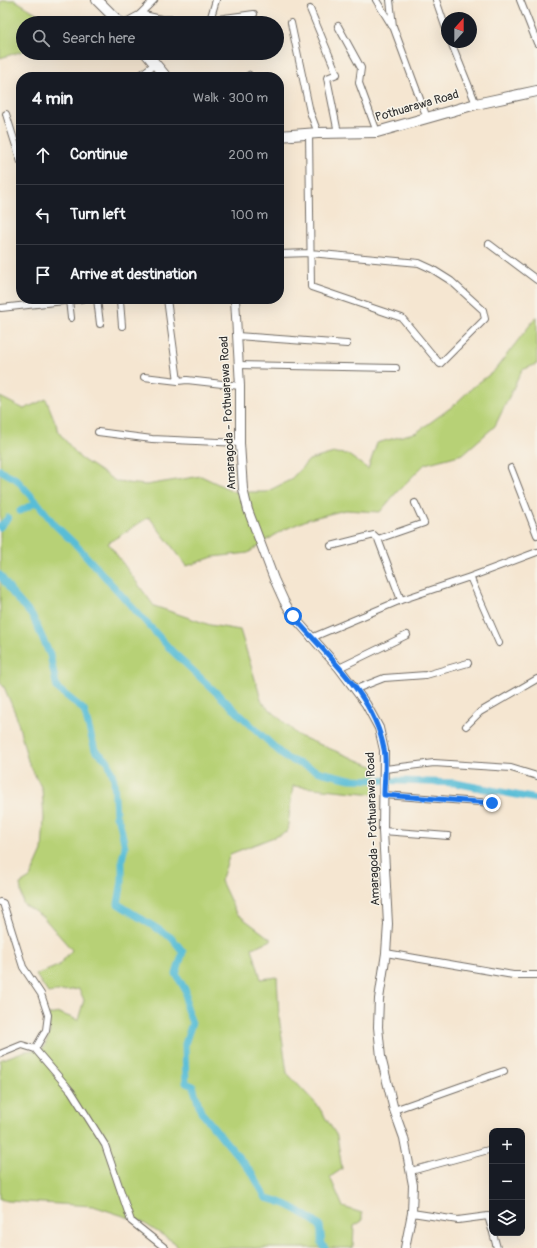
<!DOCTYPE html>
<meta charset="utf-8">
<style>
body{margin:0;font-family:Pangolin,sans-serif;background:#242831;color:#f1f3f6}
.controls{position:absolute;right:12px;bottom:12px;display:grid;overflow:hidden;border-radius:8px;box-shadow:0 4px 16px #0002}
.controls button{width:36px;height:36px;display:grid;place-items:center;padding:0;border:0;border-bottom:1px solid #363941;background:#171b24;color:#f1f3f6;font:20px sans-serif}
.compass{position:absolute;left:441px;top:12px;width:36px;height:36px;border-radius:50%;background:#171b24;box-shadow:0 4px 16px #0002;rotate:21deg}
.stop{position:absolute;width:12px;height:12px;margin:-9px;border:3px solid #1a73e8;border-radius:50%;background:#fff}
.stop.end{background:#1a73e8;border-color:#fff;box-shadow:0 1px 4px #0008}
.list{margin:0;padding:0;list-style:none}
h2{display:flex;justify-content:space-between;align-items:center;height:52px;margin:0;padding:0 16px;font-size:17px}
h2 small{font-size:13px;font-weight:400;color:#9ea1a6}
.list li{display:grid;grid-template-columns:26px 1fr auto;gap:12px;align-items:center;box-sizing:border-box;height:60px;padding:0 16px;border-top:1px solid #363941}
.list b{display:block;font-size:15px;white-space:nowrap}
.list em{font-size:13px;font-style:normal;color:#9ea1a6}
.icon{flex:none;width:22px;height:22px;fill:none;stroke:currentColor;stroke-width:2;stroke-linecap:round;stroke-linejoin:round}
.map{position:relative;flex:none;width:537px;height:1248px;overflow:hidden}
.search{position:absolute;background:#171b24;box-shadow:0 4px 16px #0002;left:16px;top:16px;width:268px;height:44px;display:flex;align-items:center;gap:10px;box-sizing:border-box;padding:0 14px;border-radius:22px;color:#9ea1a6;font-size:15px}
.panel{position:absolute;background:#171b24;box-shadow:0 4px 16px #0002;left:16px;top:72px;width:268px;height:232px;border-radius:16px}
.map>svg:first-child{display:block}
</style>
<div class="map">
<svg width="537" height="1248" viewBox="0 0 537 1248">
<rect width="100%" height="100%" fill="#f7f3e8"/>
<filter id="ink" filterUnits="userSpaceOnUse"><feTurbulence type="fractalNoise" baseFrequency=".025" numOctaves="2"/><feDisplacementMap in="SourceGraphic" scale="8" xChannelSelector="R" yChannelSelector="G"/><feConvolveMatrix kernelMatrix="1 2 1 2 8 2 1 2 1" color-interpolation-filters="sRGB"/></filter>
<filter id="wash" filterUnits="userSpaceOnUse"><feTurbulence type="fractalNoise" baseFrequency=".012" numOctaves="4" result="noise"/><feDisplacementMap in="SourceGraphic" scale="16" xChannelSelector="R" yChannelSelector="G"/><feGaussianBlur stdDeviation="0.9" result="paint"/><feColorMatrix in="noise" values="0 0 0 0 0 0 0 0 0 0 0 0 0 0 0 0 0 1.4 0 .05"/><feComposite in="paint" operator="in"/></filter>
<g filter="url(#wash)">
<rect width="100%" height="100%" fill="#f5e6d1"/>
<!-- grass -->
<path fill="#b7d176" stroke="#717e50" d="M 5,0 L 15,0 L 41,16 L 49,23 L 23,23 L 23,51 L 0,58 L 0,2 Z
M 537,316 L 537,364 L 522,370 L 495,426 L 463,454 L 425,464 L 396,493 L 380,512 L 345,510 L 309,519 L 281,531 L 248,553 L 213,557 L 187,566 L 149,517 L 108,543 L 154,606 L 210,625 L 240,630 L 262,702 L 299,736 L 377,768 L 375,794 L 293,786 L 287,832 L 230,854 L 221,881 L 236,913 L 272,940 L 252,948 L 261,979 L 277,977 L 279,1017 L 287,1073 L 318,1106 L 337,1136 L 342,1169 L 330,1177 L 343,1207 L 362,1213 L 362,1221 L 354,1226 L 353,1248 L 178,1248 L 175,1243 L 142,1222 L 93,1206 L 8,1201 L 0,1199 L 0,1060 L 25,1051 L 43,1049 L 50,1033 L 48,1015 L 59,1013 L 78,1020 L 84,1000 L 79,989 L 48,993 L 36,975 L 58,966 L 72,950 L 43,917 L 23,904 L 20,884 L 30,878 L 42,851 L 44,818 L 42,789 L 28,761 L 16,715 L 4,687 L 0,683 L 0,397 L 24,409 L 46,399 L 60,434 L 80,458 L 117,482 L 146,485 L 201,476 L 235,492 L 266,492 L 290,480 L 309,460 L 334,453 L 347,454 L 368,469 L 377,443 L 417,432 L 453,406 L 473,387 L 494,371 Z"/>
<g fill="none" stroke-linecap="round" stroke-linejoin="round">
<!-- canal -->
<path stroke="#59bdd7" stroke-width="7" d="M 0,470 L 16,479 L 37,502 L 54,524 L 77,546 L 172,651 L 286,758 L 320,772 L 350,779 L 455,783 L 537,799
M 20,511 L 37,502
M 0,527 L 8,518
M 0,575 L 13,594 L 33,617 L 50,655 L 57,688 L 84,710 L 95,750 L 108,761 L 114,779 L 116,816 L 120,823 L 125,847 L 122,859 L 122,881 L 118,904 L 172,938 L 183,952 L 176,974 L 186,991 L 186,1007 L 192,1023 L 185,1044 L 186,1083 L 193,1086 L 201,1112 L 252,1173 L 266,1198 C 286,1202 304,1213 320,1226 L 322,1244 L 325,1248"/>
</g>
</g>
<g filter="url(#ink)">
<g fill="none" stroke-linecap="round" stroke-linejoin="round">
<defs>
<path id="minor" d="M 376,0 L 392,26
M 390,0 L 393,26 L 427,118
M 436,0 L 447,32
M 520,0 L 537,43
M 310,9 L 337,74 L 327,78 L 338,133
M 140,14 L 161,19 L 210,20 L 254,14
M 210,20 L 216,0
M 124,23 L 139,15 L 154,0
M 291,23 L 310,112 L 318,133
M 338,26 L 361,68 L 359,83 L 377,132
M 451,42 L 476,104
M 249,75 L 250,77
M 138,77 L 155,64
M 6,114 L 21,162
M 489,244 L 537,280
M 279,254 L 310,253 L 419,263 L 432,269 L 451,281 L 483,310 L 485,319 L 440,364 L 402,318 L 311,287 L 309,133
M 97,299 L 100,324
M 118,299 L 120,301 L 122,326
M 167,299 L 178,381 L 187,380 L 240,386
M 69,300 L 71,318
M 1,308 L 82,299
M 237,336 L 347,344
M 239,365 L 396,368
M 144,377 L 178,381
M 98,432 L 152,439 L 240,443
M 511,468 L 537,535
M 378,539 L 424,523 L 415,503
M 331,546 L 374,535 L 378,539 L 401,600
M 470,577 L 499,643
M 311,638 L 401,600 L 470,577 L 537,552
M 339,668 L 407,635
M 356,689 L 384,678 L 426,675 L 468,663
M 466,726 L 480,712 L 537,679
M 385,769 L 434,763 L 511,768 L 537,776
M 384,795 L 493,803
M 383,831 L 448,836
M 0,902 L 3,903 L 23,967 L 41,994 L 48,1015 L 46,1030 L 35,1049 L 71,1091 L 105,1145 L 131,1221 L 165,1248
M 386,953 L 513,975 L 537,975
M 0,1054 L 22,1045 L 35,1049
M 394,1110 L 504,1071
M 411,1171 L 492,1149
M 412,1213 L 458,1220 L 488,1216 L 492,1230
M 493,1233 L 497,1248"/>
<path id="tertiary" d="M 235,299 L 240,386 L 240,443 L 243,489 L 248,510 L 274,579 L 284,601 L 293,616 L 339,668 L 366,704 L 379,728 L 384,750 L 383,831 L 388,924 L 386,953 L 379,999 L 378,1027 L 381,1057 L 394,1110 L 404,1138 L 413,1185 L 412,1213 L 405,1248"/>
<path id="primary" d="M 97,0 L 120,23
M 146,53 L 166,77
M 279,136 L 318,133 L 377,132 L 476,104 L 537,91"/>
</defs>
<!-- minor casing -->
<use href="#minor" stroke="#726c65" stroke-width="8"/>
<!-- tertiary casing -->
<use href="#tertiary" stroke="#726c65" stroke-width="10"/>
<!-- primary casing -->
<use href="#primary" stroke="#726c65" stroke-width="12"/>
<!-- minor -->
<use href="#minor" stroke="#fff" stroke-width="6"/>
<!-- tertiary -->
<use href="#tertiary" stroke="#fff" stroke-width="8"/>
<!-- primary -->
<use href="#primary" stroke="#fff" stroke-width="10"/>
</g>
</g>
<g fill="none" stroke-linecap="round" stroke-linejoin="round" filter="url(#ink)">
<!-- route -->
<path stroke="#1a73e8" stroke-width="5" d="M 293,616 C 327,656 374,695 384,749 C 387,763 384,780 384,795 L 492,803"/>
</g>
<g text-anchor="middle" dominant-baseline="central" stroke-width="3" stroke-linejoin="round" paint-order="stroke">
<!-- street labels -->
<g font-size="12" fill="#2b2b2b" stroke="#f7f3e8">
<text transform="translate(417 106) rotate(-16)">Pothuarawa Road</text>
<text transform="translate(228 413) rotate(-93)">Amaragoda - Pothuarawa Road</text>
<text transform="translate(373 829) rotate(-92)">Amaragoda - Pothuarawa Road</text>
</g>
</g>
</svg>
<div class="controls">
<button>+</button>
<button>−</button>
<button><svg class="icon" aria-label="layers" viewBox="0 0 24 24"><path d="M12 4l9 5-9 5-9-5zM3 14l9 5 9-5"/></svg></button>
</div>
<svg class="compass" viewBox="-18 -18 36 36"><path d="M0-13l5 13h-10z" fill="#e53935"/><path d="M0 13l5-13h-10z" fill="#9ea1a6"/></svg>
<div class="stop" style="left:293px;top:616px"></div>
<div class="stop end" style="left:492px;top:803px"></div>
<div class="search"><svg class="icon" aria-label="search" viewBox="0 0 24 24"><circle cx="10" cy="10" r="6"/><path d="M15 15l6 6"/></svg>Search here</div>
<section class="panel">
<h2>4 min<small>Walk · 300 m</small></h2>
<ul class="list">
<li><svg class="icon" aria-label="ahead" viewBox="0 0 24 24"><path d="M12 20V5M6 11l6-6 6 6"/></svg><div><b>Continue</b></div><em>200 m</em></li>
<li><svg class="icon" aria-label="left" viewBox="0 0 24 24"><path d="M17 20v-9H6M10 6l-5 5 5 5"/></svg><div><b>Turn left</b></div><em>100 m</em></li>
<li><svg class="icon" aria-label="arrive" viewBox="0 0 24 24"><path d="M6 21V4h12l-3 4 3 4H6"/></svg><div><b>Arrive at destination</b></div></li>
</ul>
</section>
</div>
